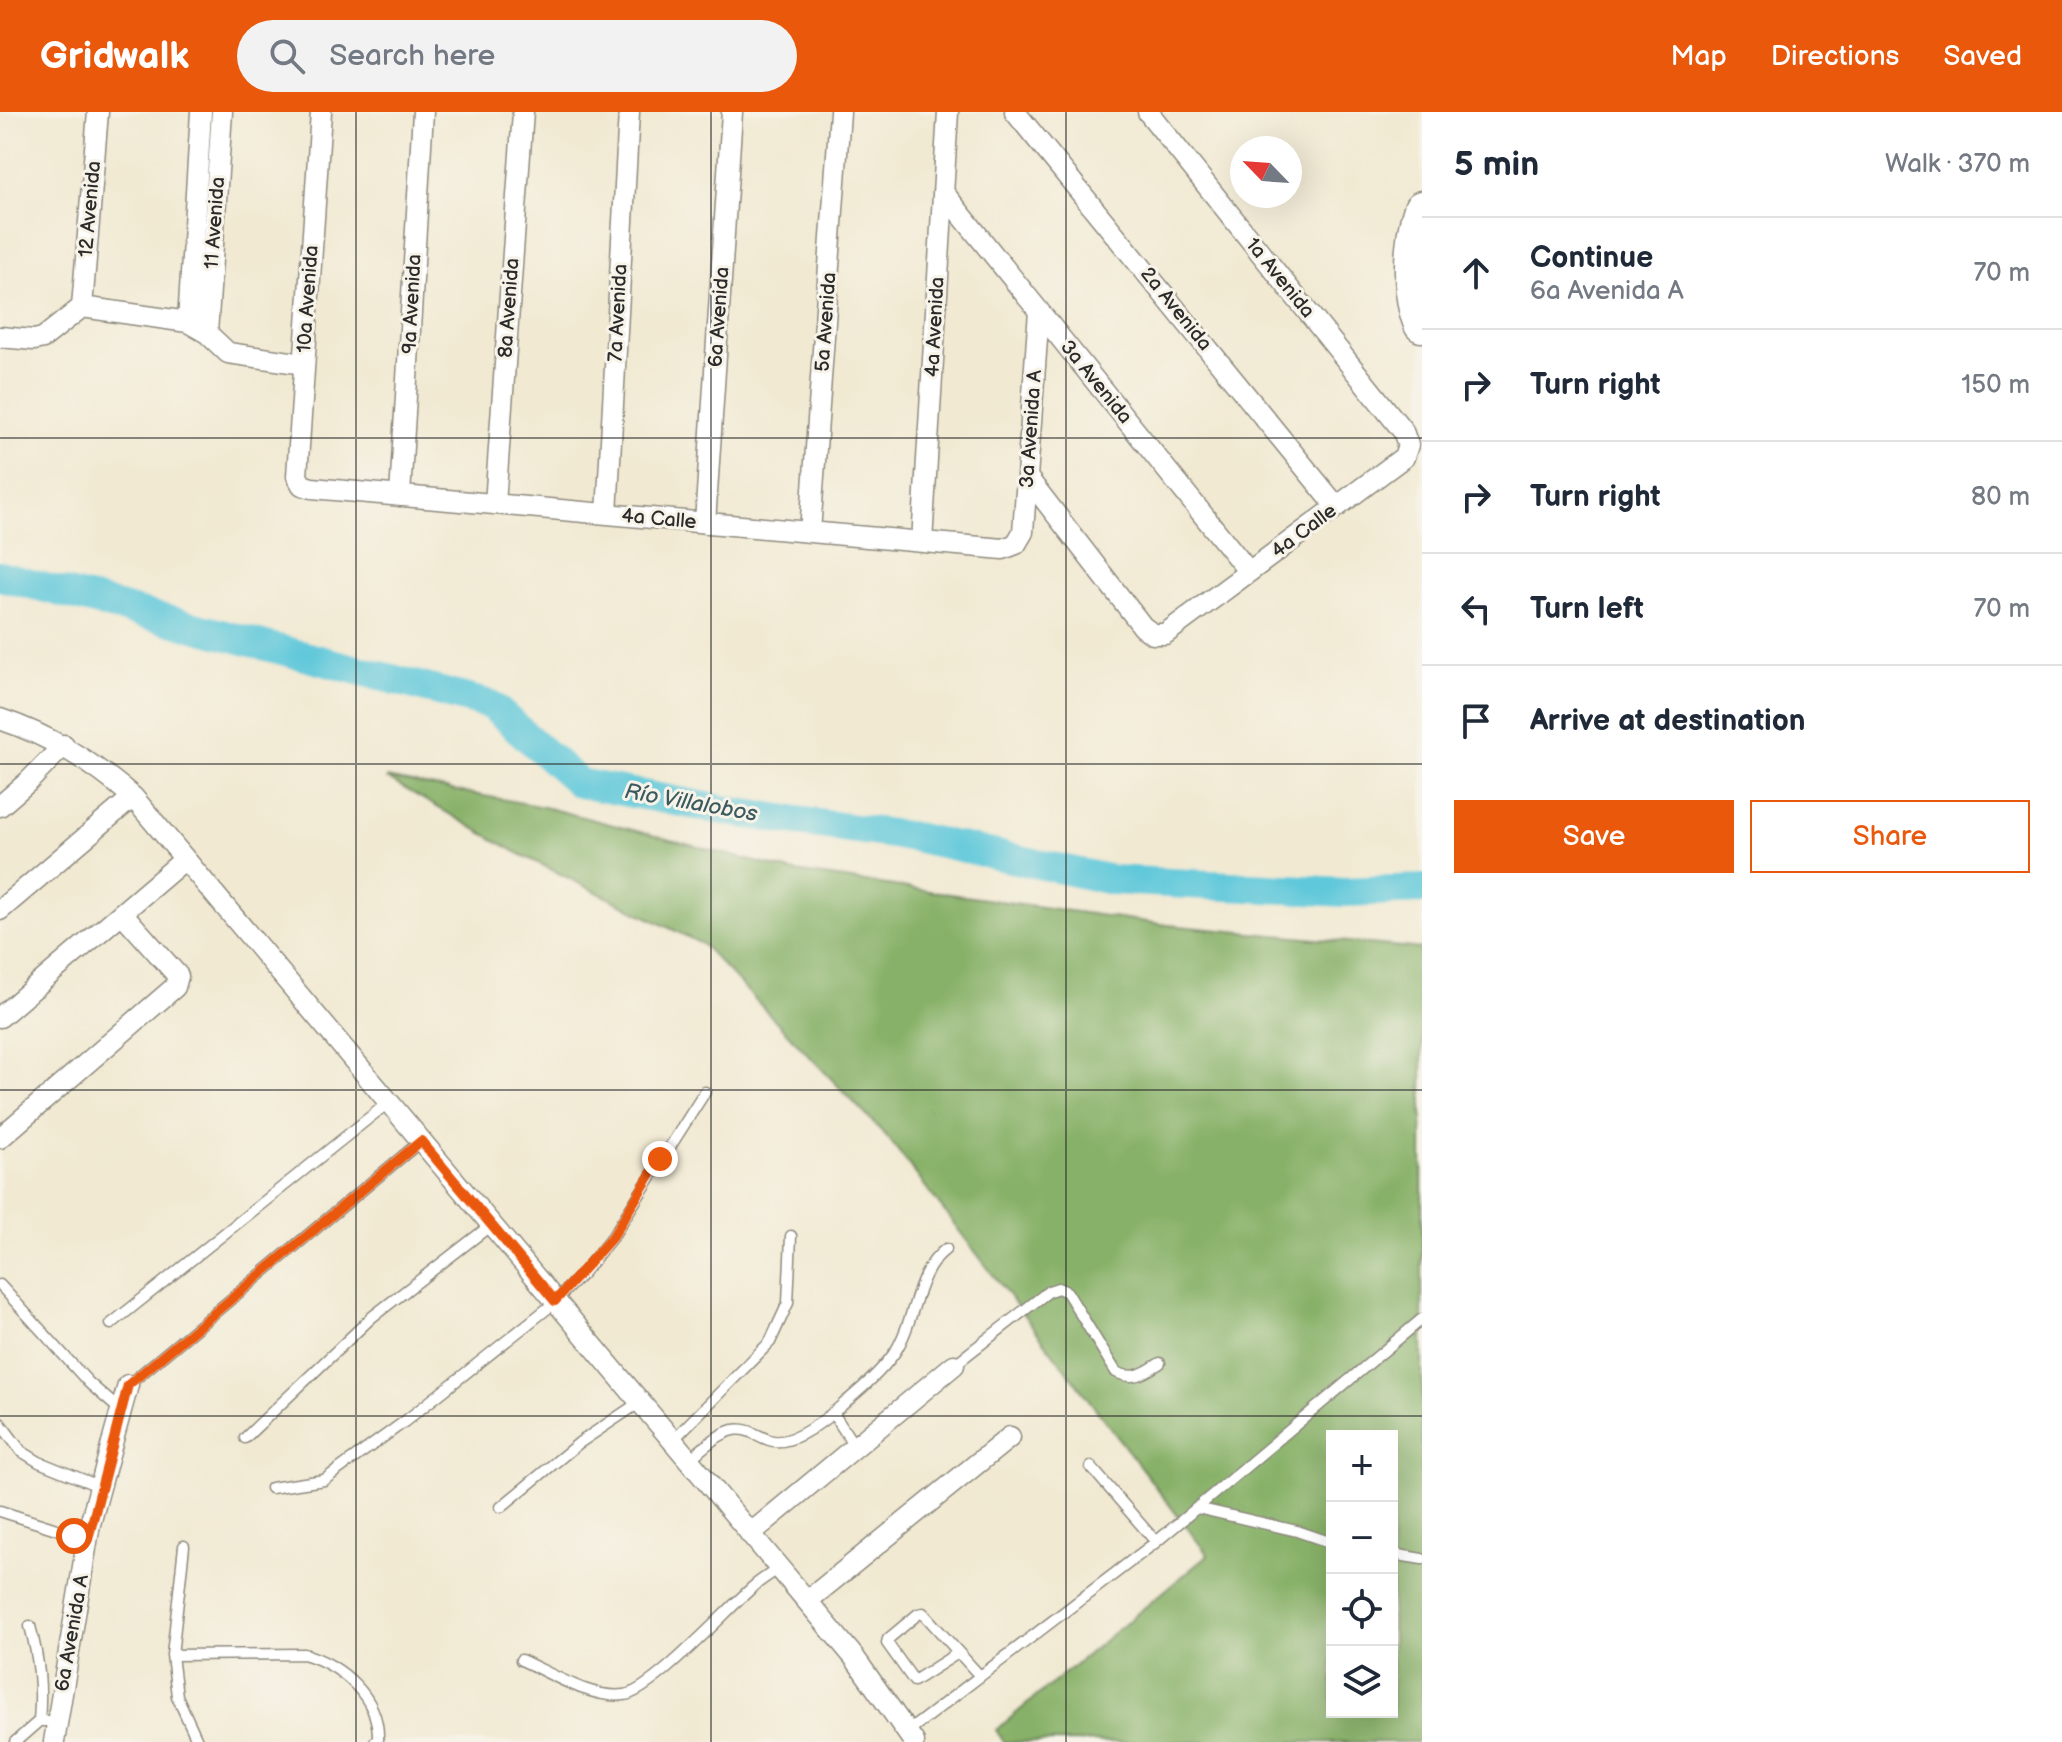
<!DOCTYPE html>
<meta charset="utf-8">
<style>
body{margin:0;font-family:"Balsamiq Sans",sans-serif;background:#f2f2f3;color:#1f2937}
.controls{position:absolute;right:24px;bottom:24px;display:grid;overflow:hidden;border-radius:0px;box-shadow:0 8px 32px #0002}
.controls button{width:72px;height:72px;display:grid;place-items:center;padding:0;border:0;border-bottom:2px solid #e0e1e3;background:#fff;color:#1f2937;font:40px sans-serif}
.compass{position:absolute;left:1230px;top:24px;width:72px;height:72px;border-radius:50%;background:#fff;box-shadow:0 8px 32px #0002;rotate:295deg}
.stop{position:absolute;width:24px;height:24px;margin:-18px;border:6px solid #ea580c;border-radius:50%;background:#fff}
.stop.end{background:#ea580c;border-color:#fff;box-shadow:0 2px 8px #0008}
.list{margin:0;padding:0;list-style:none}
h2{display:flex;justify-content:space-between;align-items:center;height:104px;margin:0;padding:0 32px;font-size:34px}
h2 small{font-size:26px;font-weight:400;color:#747a83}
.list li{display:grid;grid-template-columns:52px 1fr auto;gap:24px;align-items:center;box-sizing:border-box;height:112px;padding:0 32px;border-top:2px solid #e0e1e3}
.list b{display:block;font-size:30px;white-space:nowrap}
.list p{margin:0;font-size:26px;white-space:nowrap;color:#747a83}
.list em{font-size:26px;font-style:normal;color:#747a83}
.actions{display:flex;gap:16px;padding:24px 32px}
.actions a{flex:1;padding:18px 0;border:2px solid #ea580c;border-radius:0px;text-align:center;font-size:28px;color:#ea580c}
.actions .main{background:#ea580c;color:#fff}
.icon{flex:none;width:44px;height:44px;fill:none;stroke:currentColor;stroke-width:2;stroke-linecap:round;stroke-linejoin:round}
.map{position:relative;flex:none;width:1422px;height:1630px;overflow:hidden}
header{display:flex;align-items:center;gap:48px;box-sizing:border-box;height:112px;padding:0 40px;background:#ea580c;color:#fff}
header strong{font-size:38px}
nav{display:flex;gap:44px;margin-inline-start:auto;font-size:28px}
.search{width:560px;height:72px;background:#f2f2f3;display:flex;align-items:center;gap:20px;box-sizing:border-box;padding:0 28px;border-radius:44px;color:#747a83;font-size:30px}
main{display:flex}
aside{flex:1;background:#fff}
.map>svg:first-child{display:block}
</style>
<header>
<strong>Gridwalk</strong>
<div class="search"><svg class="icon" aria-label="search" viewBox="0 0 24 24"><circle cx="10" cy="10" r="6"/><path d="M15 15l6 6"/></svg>Search here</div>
<nav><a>Map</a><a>Directions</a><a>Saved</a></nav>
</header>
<main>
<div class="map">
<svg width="1422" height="1630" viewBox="0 0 1422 1630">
<rect width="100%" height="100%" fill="#f7f3e8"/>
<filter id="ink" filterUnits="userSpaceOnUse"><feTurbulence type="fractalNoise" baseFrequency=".0125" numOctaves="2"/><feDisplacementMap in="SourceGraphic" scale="16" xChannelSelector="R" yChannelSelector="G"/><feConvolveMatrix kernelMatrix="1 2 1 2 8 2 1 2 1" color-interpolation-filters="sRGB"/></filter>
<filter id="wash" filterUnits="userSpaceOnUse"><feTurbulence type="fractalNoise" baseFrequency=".006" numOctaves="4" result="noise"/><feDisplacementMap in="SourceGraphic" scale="32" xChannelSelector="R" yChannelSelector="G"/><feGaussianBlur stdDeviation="1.8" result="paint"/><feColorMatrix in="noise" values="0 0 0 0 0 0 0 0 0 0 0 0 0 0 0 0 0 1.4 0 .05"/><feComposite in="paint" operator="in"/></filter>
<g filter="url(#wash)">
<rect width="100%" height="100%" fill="#f1e9d2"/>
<!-- forest -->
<path fill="#87b168" stroke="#596e4a" stroke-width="2" fill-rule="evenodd" d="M 386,666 L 544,695 L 795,760 L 1168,813 L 1422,837 L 1422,1630 L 1004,1630 L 996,1618 L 1208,1443 L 888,1026 L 702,832 L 516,740 ZM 1332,1324 L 1392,1324 L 1392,1600 L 1332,1600 Z"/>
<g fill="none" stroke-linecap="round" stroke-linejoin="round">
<!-- river -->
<path stroke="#5fc8da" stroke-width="30" d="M 0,464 L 491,593 L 579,671 L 739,701 L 914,725 L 1112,768 L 1345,780 L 1422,777"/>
</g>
</g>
<g filter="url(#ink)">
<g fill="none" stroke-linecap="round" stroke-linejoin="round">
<defs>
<path id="lane" d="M 0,1173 L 89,1271 L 120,1298
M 111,1212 L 389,990
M 954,1253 L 1049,1179 L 1058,1176 L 1067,1180 L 1116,1260 C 1134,1269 1144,1261 1160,1251
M 128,1273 L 421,1029
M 833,1301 L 855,1335
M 0,1311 L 21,1339 L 39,1350 L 101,1375
M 245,1326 L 372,1205 L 491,1113
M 672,1329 L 770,1230 L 788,1191 L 791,1124
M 689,1348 C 701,1338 718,1321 734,1318 C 746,1315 758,1324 769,1328 C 789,1335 818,1313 834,1300 C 854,1283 880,1262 895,1240 C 916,1208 915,1160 946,1137
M 1091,1355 L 1156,1430
M 271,1376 L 324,1368 L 404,1310 L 548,1196 L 582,1162 L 613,1124 L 705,980
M 501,1395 L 579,1331 L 640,1290
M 1197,1396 L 1297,1419 L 1332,1431
M 0,1399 L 88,1427
M 184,1434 L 172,1543 L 177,1584 L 198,1630
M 1392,1442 L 1422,1447
M 30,1514 C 39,1547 42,1575 39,1609
M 958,1541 L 914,1569 L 887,1531 L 888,1527 L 918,1502 L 923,1501 L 979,1563
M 172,1543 L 304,1542 C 341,1553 380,1585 378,1628 L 375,1630
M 521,1548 C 551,1561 590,1587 624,1583 C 651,1581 729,1495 754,1474 C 762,1467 771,1462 779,1456
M 907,1620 L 1156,1430 L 1422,1207
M 15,1630 L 39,1609 L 57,1609"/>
<path id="street" d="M 321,0 L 297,364 L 302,373 L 312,376 L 1003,437 L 1016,432 L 1023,420 L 1039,199
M 1015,0 L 1337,395
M 943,80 L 1249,460
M 82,195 L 98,0
M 188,210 L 201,0
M 207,221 L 222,0
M 0,225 L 34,228 L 43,226 L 82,195 L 188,210 L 207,221 L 228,241 L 304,252
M 1027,365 L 1143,515 L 1153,522 L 1165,522 L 1404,345 L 1408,333 L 1403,319 L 1148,0
M 400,384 L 423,0
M 495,392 L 523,0
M 607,402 L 629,0
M 705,411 L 732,0
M 810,420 L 840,0
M 922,430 L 948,0
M 0,607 C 51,624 92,650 133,685 L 854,1545 L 914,1630
M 0,694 L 29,669 L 64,633
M 0,798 L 133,685
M 0,905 L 185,747
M 0,1026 L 175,875 L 178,864 L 122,801
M 750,1422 L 954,1253
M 807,1489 L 1010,1325
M 54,1630 L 90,1412 L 128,1273"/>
<path id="highway" d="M 1422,97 C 1411,128 1409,182 1422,212"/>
</defs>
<!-- lane casing -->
<use href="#lane" stroke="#8e8a7e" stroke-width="13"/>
<!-- street casing -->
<use href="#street" stroke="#8e8a7e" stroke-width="23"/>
<!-- highway casing -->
<use href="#highway" stroke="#8e8a7e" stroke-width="39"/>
<!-- lane -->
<use href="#lane" stroke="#fff" stroke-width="10"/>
<!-- street -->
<use href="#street" stroke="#fff" stroke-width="20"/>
<!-- highway -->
<use href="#highway" stroke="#fff" stroke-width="36"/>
</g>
</g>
<g fill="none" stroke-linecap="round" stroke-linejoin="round" filter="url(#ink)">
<!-- route -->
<path stroke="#ea580c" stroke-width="10" d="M 74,1424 L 88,1427 L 128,1273 L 421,1029 L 555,1189 L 613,1124 L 660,1047"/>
</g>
<!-- grid -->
<path fill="none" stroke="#2b2b2b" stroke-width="2" stroke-opacity="0.55" d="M 356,0 L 356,1630M 711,0 L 711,1630M 1066,0 L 1066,1630M 0,326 L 1422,326M 0,652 L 1422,652M 0,978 L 1422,978M 0,1304 L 1422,1304"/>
<g text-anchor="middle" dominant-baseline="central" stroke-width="6" stroke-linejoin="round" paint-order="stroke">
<!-- street labels -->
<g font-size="20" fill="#2b2b2b" stroke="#f7f3e8">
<text transform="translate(90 97) rotate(-85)">12 Avenida</text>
<text transform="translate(215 111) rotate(-86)">11 Avenida</text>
<text transform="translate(1280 166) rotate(51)">1a Avenida</text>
<text transform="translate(308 187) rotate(-86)">10a Avenida</text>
<text transform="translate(412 192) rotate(-87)">9a Avenida</text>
<text transform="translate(509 196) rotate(-86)">8a Avenida</text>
<text transform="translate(1176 197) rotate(51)">2a Avenida</text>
<text transform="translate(618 201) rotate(-87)">7a Avenida</text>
<text transform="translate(719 205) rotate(-86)">6a Avenida</text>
<text transform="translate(826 210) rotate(-86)">5a Avenida</text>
<text transform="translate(935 215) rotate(-87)">4a Avenida</text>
<text transform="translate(1096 270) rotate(51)">3a Avenida</text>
<text transform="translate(1031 317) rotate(-86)">3a Avenida A</text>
<text transform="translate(659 407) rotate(5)">4a Calle</text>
<text transform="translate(1304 419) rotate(-37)">4a Calle</text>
<text transform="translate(72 1521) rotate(-80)">6a Avenida A</text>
</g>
<!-- water labels -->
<g font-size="22" font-style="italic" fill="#3b5a60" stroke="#f7f3e8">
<text transform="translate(691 691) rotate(10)">Río Villalobos</text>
</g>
</g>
</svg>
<div class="controls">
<button>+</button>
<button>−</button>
<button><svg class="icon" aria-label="locate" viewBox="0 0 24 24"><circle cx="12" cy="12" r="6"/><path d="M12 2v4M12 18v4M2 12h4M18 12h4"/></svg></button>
<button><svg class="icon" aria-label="layers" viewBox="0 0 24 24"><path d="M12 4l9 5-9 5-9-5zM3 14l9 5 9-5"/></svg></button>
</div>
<svg class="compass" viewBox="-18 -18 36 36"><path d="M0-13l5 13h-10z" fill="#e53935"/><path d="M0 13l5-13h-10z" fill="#747a83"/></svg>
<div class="stop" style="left:74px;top:1424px"></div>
<div class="stop end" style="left:660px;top:1047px"></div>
</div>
<aside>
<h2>5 min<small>Walk · 370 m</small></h2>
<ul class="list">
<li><svg class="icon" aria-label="ahead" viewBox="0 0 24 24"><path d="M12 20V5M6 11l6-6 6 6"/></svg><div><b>Continue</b><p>6a Avenida A</p></div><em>70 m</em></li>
<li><svg class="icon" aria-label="right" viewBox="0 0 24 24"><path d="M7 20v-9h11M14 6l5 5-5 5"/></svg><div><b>Turn right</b></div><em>150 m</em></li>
<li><svg class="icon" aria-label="right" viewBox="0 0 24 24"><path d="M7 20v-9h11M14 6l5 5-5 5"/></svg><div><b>Turn right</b></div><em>80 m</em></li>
<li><svg class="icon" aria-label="left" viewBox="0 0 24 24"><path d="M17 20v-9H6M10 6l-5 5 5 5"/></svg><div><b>Turn left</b></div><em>70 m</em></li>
<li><svg class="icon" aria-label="arrive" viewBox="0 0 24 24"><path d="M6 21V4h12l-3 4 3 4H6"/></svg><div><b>Arrive at destination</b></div></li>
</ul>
<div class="actions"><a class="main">Save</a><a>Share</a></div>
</aside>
</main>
